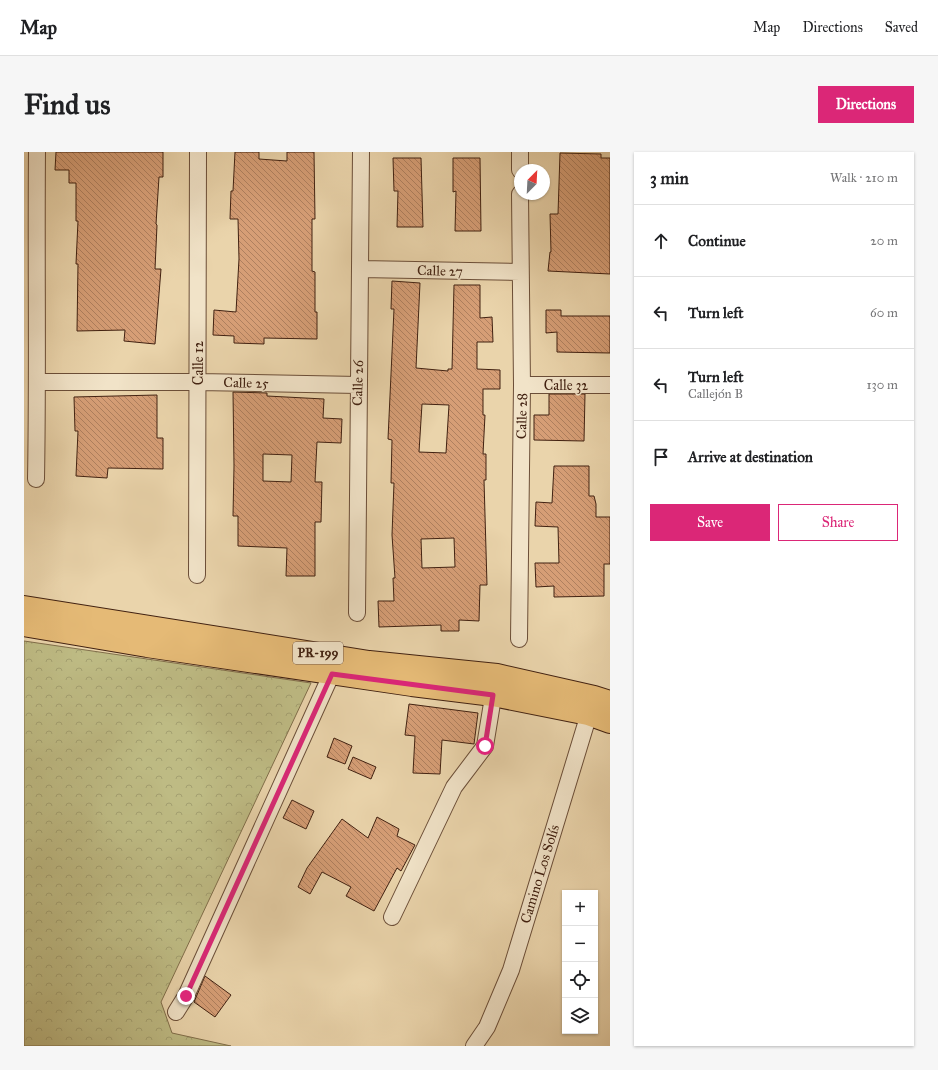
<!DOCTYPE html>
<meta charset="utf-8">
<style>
body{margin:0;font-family:"IM FELL Great Primer",serif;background:#f6f6f6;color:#202124}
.controls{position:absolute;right:12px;bottom:12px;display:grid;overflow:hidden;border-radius:0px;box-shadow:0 1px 3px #0004}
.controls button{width:36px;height:36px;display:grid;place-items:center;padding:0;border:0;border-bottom:1px solid #e0e0e0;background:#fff;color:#202124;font:20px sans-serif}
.compass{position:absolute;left:490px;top:12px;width:36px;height:36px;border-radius:50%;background:#fff;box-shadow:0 1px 3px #0004;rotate:24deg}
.stop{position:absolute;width:12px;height:12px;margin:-9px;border:3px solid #db2777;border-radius:50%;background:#fff}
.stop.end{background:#db2777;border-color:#fff;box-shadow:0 1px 4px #0008}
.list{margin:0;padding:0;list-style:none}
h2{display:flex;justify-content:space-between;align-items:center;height:52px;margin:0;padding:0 16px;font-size:17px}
h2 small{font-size:13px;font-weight:400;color:#757577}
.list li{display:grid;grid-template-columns:26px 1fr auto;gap:12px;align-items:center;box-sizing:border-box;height:72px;padding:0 16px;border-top:1px solid #e0e0e0}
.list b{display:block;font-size:15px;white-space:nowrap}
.list p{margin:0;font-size:13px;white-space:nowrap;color:#757577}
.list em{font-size:13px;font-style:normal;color:#757577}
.actions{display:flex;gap:8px;padding:12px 16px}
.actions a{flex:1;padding:9px 0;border:1px solid #db2777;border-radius:0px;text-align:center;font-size:14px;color:#db2777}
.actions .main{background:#db2777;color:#fff}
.icon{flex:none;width:22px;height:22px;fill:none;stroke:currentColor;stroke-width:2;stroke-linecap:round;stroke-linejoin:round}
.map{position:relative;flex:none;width:586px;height:894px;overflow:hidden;border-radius:0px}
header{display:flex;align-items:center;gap:24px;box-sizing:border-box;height:56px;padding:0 20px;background:#fff;border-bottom:1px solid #e0e0e0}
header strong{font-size:19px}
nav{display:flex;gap:22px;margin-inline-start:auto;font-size:14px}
.intro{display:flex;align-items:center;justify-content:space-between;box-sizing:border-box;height:96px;padding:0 24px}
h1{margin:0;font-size:28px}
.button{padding:10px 18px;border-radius:0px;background:#db2777;color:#fff;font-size:14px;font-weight:700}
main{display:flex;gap:24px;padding:0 24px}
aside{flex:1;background:#fff;border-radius:0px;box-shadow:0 1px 3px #0004}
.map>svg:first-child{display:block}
</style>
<header>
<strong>Map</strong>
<nav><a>Map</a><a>Directions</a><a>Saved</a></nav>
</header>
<div class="intro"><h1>Find us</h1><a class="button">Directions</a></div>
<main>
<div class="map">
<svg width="586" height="894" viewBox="0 0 586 894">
<defs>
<pattern id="forest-crowns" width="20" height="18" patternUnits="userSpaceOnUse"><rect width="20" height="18" fill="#bebb84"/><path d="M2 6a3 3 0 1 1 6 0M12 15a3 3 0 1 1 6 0" fill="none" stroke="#a4a071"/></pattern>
<pattern id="building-back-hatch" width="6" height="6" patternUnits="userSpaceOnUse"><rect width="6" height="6" fill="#d69e76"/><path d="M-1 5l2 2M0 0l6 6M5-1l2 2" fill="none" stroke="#af805f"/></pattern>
</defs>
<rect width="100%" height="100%" fill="#ead4ab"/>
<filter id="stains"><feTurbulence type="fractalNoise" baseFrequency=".005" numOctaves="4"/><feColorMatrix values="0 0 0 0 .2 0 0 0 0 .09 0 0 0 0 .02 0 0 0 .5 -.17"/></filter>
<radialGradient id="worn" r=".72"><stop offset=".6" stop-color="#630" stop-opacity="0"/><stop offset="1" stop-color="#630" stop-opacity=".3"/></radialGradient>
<!-- forest -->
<path fill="url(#forest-crowns)" stroke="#806e4a" d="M 0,489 L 287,531 L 137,850 L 148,881 L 207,894 L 0,894 Z"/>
<!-- building -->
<path fill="url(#building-back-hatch)" stroke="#412111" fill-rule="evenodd" d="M 32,0 L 139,0 L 139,25 L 135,25 L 132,72 L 133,73 L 131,117 L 137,117 L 131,192 L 100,189 L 101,178 L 53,179 L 54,112 L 52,112 L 54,69 L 52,69 L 52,31 L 45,31 L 45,18 L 31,18 Z
M 211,0 L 235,0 L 235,7 L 263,9 L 263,0 L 290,0 L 291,67 L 288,67 L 288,119 L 291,120 L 291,160 L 293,160 L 293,187 L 240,186 L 240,192 L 210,191 L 210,184 L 189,183 L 190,158 L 212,160 L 215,107 L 214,67 L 206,67 L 207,39 L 209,39 Z
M 536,1 L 577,2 L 577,6 L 586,6 L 586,122 L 524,119 L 526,100 L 527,100 L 526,62 L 534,62 Z
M 369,6 L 397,6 L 399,75 L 373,75 L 374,39 L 370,39 Z
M 429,6 L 456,6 L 457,79 L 431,79 L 432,39 L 429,40 Z
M 368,129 L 396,131 L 392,216 L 424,219 L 424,217 L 428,217 L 430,133 L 456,133 L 456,166 L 468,165 L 469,190 L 453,190 L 453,217 L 476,218 L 476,237 L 459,237 L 459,263 L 461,263 L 459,302 L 462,302 L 462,328 L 460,328 L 463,433 L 456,433 L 455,469 L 435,468 L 435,479 L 417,479 L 417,473 L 355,475 L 354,449 L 370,449 L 369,426 L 371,426 L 368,383 L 370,331 L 367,331 L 368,288 L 364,287 L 370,157 L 367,157 ZM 398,252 L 425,253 L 422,301 L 395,300 ZM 430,386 L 431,415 L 398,416 L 397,387 Z
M 522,158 L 537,158 L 537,164 L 586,164 L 586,201 L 533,200 L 533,180 L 522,181 Z
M 209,240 L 243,241 L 243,244 L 300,247 L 299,266 L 318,267 L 317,291 L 293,290 L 291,330 L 298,330 L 297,370 L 291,370 L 291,424 L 262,424 L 263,396 L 214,394 L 214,364 L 209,364 L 210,314 ZM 239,302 L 268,303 L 267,330 L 239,329 Z
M 525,242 L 561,242 L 560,289 L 510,288 L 510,263 L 525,263 Z
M 133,243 L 133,286 L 139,286 L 139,317 L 84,316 L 83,326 L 52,324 L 54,279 L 51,279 L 50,245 Z
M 530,314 L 565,314 L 565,344 L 570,344 L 572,352 L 572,365 L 586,365 L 586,412 L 580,412 L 580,444 L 530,445 L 530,434 L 512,435 L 511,411 L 535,411 L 534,375 L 511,374 L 512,350 L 528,351 Z
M 385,552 L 454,561 L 450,592 L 418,588 L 416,622 L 389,621 L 391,584 L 381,583 Z
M 310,586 L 328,594 L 321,612 L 303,605 Z
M 329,605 L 352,615 L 347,627 L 324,617 Z
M 268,648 L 290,659 L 282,677 L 259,666 Z
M 353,665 L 375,677 L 373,684 L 391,693 L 377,719 L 373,716 L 350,759 L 322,744 L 327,735 L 298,720 L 286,742 L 274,735 L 283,716 L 318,667 L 344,686 Z
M 181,824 L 207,843 L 191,865 L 170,850 Z"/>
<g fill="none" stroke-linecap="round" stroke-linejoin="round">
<defs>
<path id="minor" d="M 496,18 L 496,0
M 337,117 L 496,120
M 14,230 L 174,230 L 334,233
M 498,233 L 586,233
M 12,327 C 14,218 12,109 13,0
M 173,423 L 174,0
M 333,461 L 337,0
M 495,487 L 498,233 L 496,42
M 368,765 L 430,635 L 461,594 L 471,533
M 152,860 L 162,844 L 312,512
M 450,894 L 463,875 L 487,818 L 568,552"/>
<path id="primary" d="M 0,455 L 345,510 L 473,523 L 570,545 L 586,550
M 0,473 L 123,494 L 388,533 L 469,543 L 564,562 L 586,570"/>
</defs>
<!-- minor casing -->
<use href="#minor" stroke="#6b4e38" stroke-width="18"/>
<!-- primary casing -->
<use href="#primary" stroke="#412111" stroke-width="24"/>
<!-- minor -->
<use href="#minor" stroke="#f1e3c8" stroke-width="16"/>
<!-- primary -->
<use href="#primary" stroke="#e5ba76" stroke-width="22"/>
</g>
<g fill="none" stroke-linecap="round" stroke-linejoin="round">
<!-- route -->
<path stroke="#db2777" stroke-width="5" d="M 162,844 L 308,522 L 469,543 L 461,594"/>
</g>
<g text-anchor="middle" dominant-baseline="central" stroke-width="3" stroke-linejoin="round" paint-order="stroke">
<!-- shield labels -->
<rect fill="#f1e3c8" stroke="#765b48" stroke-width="1" x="269" y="490" width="50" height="22" rx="3"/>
<g font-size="13" font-weight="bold" fill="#412111">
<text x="294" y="501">PR-199</text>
</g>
<!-- street labels -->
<g font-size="14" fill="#412111" stroke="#f1e3c8">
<text transform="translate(416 119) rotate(1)">Calle 27</text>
<text transform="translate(174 211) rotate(-90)">Calle 12</text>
<text transform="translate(222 231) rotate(1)">Calle 25</text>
<text transform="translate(334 231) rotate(-89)">Calle 26</text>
<text x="542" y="233">Calle 32</text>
<text transform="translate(498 264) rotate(-89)">Calle 28</text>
<text transform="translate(516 722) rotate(-73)">Camino Los Solís</text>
</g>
</g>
<rect width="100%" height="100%" filter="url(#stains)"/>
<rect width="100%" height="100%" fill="url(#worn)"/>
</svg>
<div class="controls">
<button>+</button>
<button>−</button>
<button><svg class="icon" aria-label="locate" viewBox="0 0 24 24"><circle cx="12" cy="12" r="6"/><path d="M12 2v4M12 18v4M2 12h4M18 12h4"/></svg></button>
<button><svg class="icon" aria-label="layers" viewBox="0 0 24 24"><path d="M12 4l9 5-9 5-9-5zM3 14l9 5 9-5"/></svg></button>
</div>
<svg class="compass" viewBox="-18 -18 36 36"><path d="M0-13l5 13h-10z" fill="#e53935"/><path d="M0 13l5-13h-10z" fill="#757577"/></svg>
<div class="stop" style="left:461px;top:594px"></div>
<div class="stop end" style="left:162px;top:844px"></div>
</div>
<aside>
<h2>3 min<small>Walk · 210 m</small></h2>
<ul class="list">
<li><svg class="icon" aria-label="ahead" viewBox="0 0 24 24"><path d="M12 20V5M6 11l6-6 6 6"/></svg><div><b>Continue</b></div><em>20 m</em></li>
<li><svg class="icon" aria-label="left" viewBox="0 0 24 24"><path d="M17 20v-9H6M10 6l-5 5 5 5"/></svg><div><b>Turn left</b></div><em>60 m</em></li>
<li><svg class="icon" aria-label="left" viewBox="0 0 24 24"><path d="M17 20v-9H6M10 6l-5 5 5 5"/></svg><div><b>Turn left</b><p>Callejón B</p></div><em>130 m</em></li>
<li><svg class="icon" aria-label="arrive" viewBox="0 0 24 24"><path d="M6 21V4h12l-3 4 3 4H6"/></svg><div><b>Arrive at destination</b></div></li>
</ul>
<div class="actions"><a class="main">Save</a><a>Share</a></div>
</aside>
</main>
